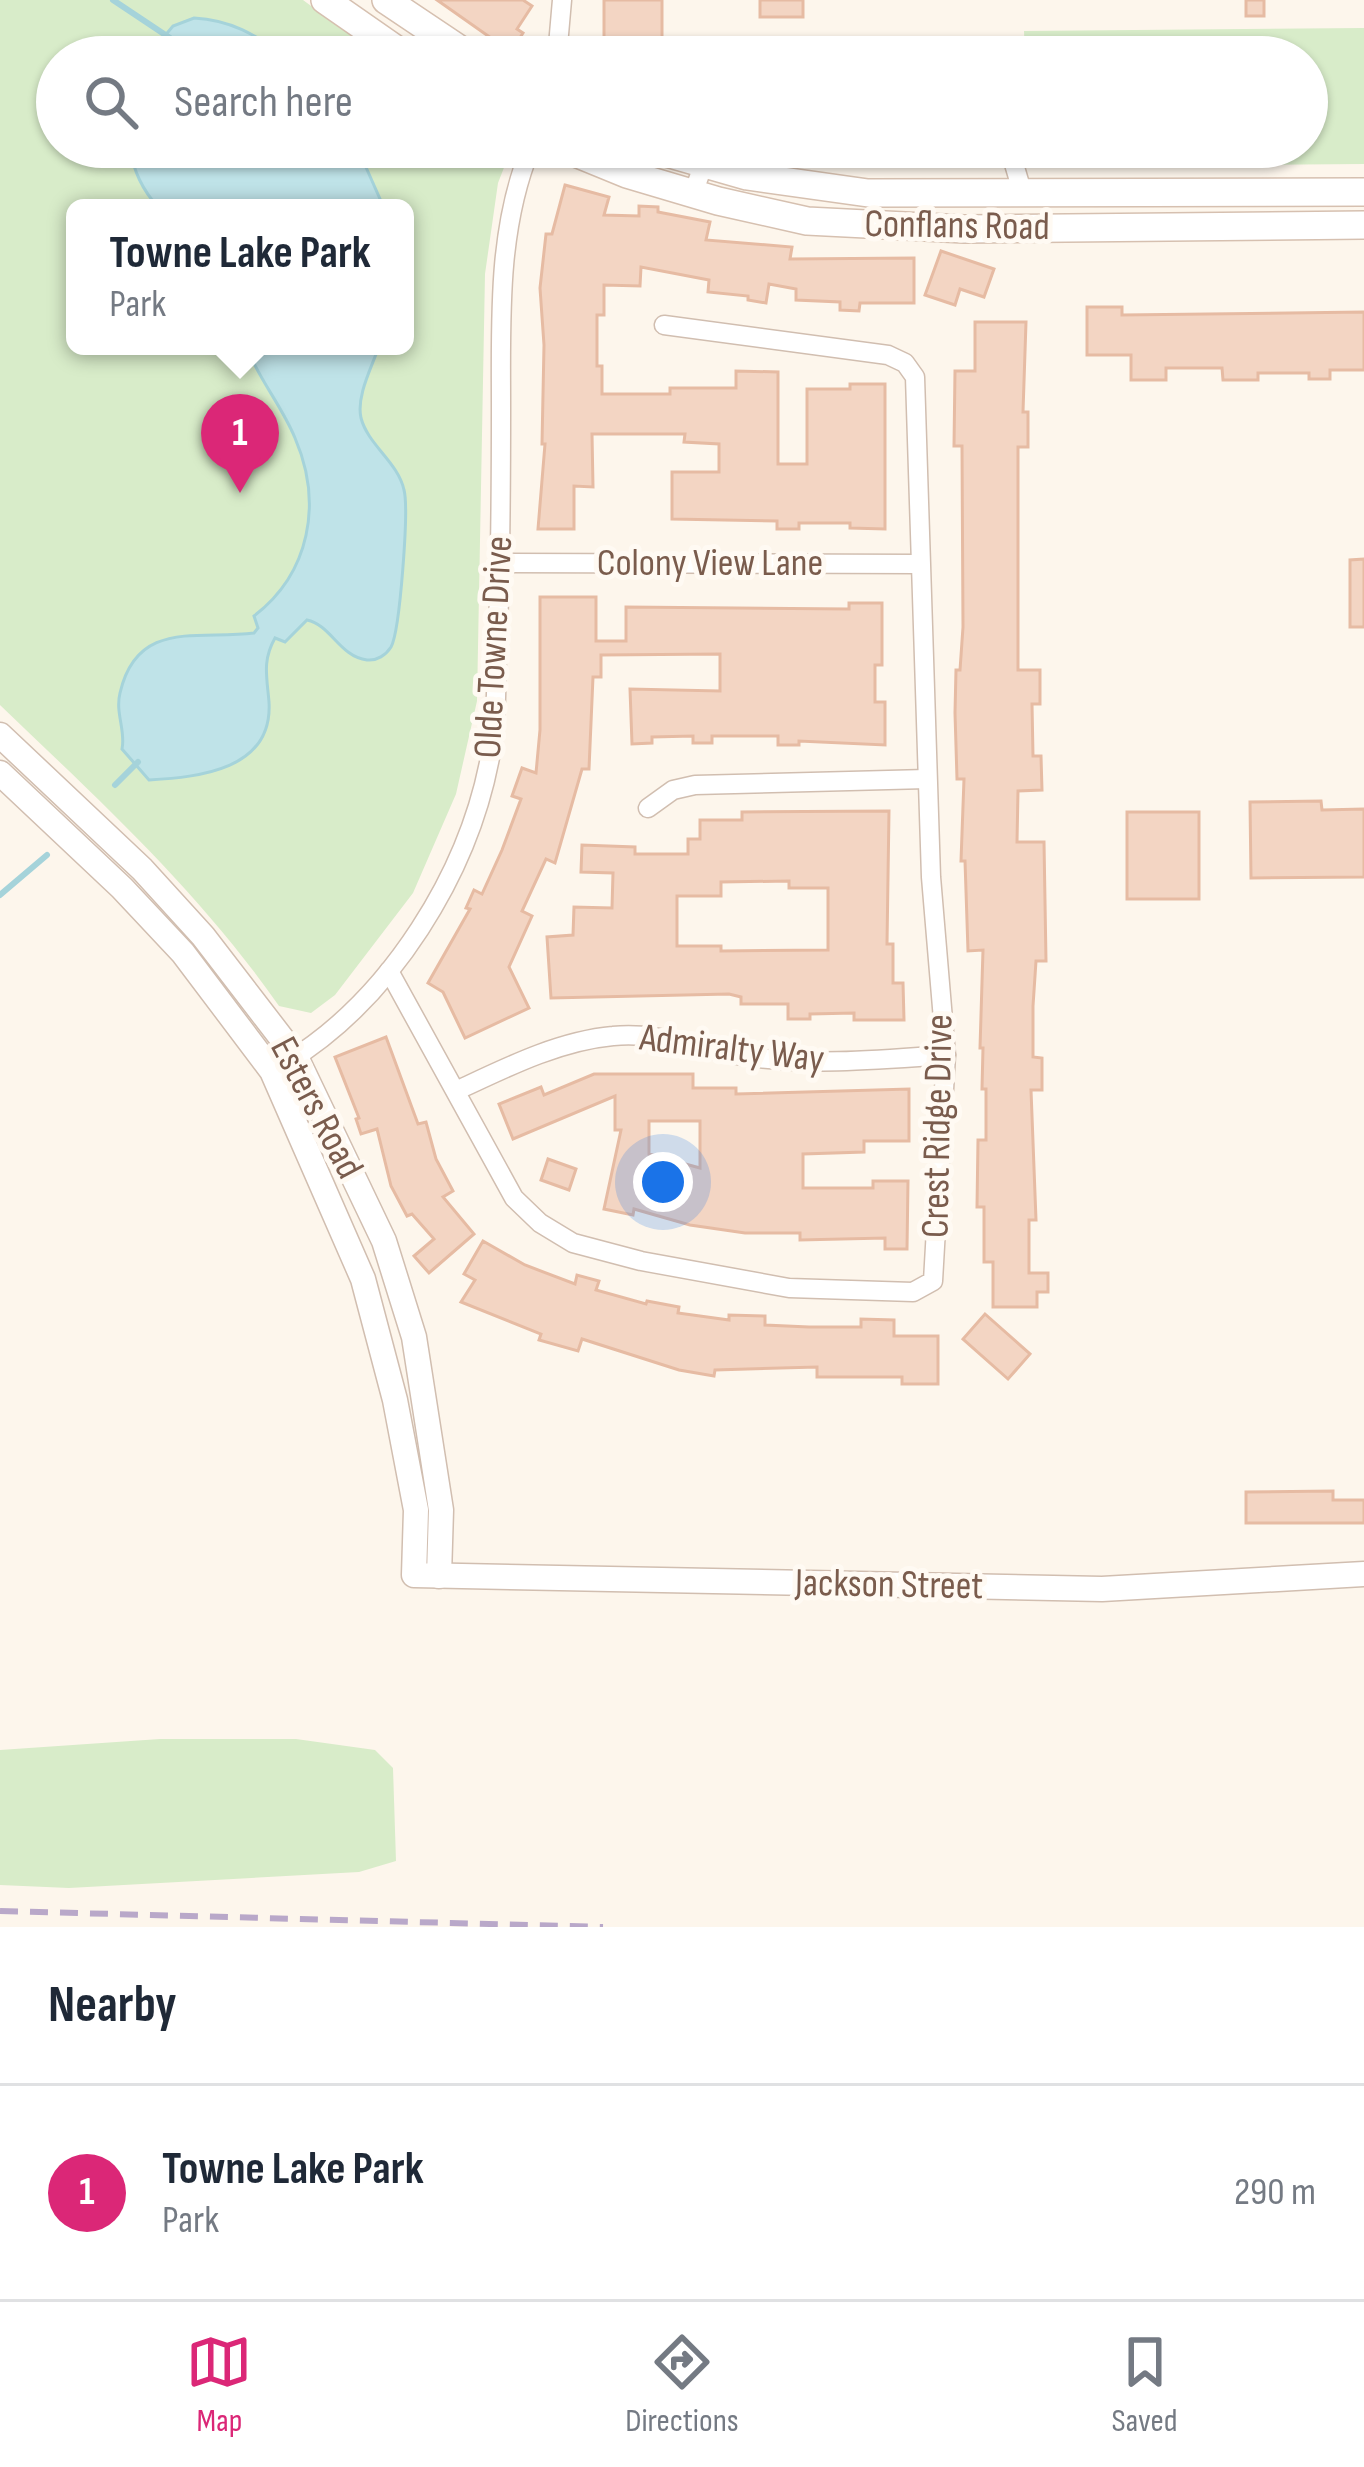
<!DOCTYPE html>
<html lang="en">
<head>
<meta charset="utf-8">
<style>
	:root { --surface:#fff; --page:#f6f6f7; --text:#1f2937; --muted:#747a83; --line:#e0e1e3; --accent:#db2777 }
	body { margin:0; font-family:"Sofia Sans Condensed",sans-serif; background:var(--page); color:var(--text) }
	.you { position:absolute; left:663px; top:1182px; width:42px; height:42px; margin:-30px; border:9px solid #fff; border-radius:50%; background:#1a73e8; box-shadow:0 0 0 18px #1a73e833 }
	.badge { display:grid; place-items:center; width:78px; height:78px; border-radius:50%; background:var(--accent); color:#fff; font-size:39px; font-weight:700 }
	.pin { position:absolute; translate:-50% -99px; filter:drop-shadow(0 3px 6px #0008) }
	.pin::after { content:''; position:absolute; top:63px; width:42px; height:36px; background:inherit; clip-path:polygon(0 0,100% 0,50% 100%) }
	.popup { position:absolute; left:66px; top:199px; width:348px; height:156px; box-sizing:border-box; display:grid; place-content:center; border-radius:18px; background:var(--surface); filter:drop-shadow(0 3px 9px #0005); font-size:39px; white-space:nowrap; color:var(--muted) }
	.popup b { font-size:45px; color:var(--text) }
	.popup::after { content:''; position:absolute; left:50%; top:100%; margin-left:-24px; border:24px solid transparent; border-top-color:var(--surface) }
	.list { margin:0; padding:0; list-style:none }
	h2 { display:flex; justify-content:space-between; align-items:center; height:156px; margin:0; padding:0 48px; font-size:51px }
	h2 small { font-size:39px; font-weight:400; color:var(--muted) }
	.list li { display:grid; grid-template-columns:78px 1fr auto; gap:36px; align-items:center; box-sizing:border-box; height:216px; padding:0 48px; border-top:3px solid var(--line) }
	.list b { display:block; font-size:45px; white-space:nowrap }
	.list p { margin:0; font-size:39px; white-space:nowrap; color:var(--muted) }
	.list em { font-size:39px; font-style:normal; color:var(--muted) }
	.icon { flex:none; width:66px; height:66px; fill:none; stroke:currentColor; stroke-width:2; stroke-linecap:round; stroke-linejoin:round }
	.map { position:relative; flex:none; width:1364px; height:1927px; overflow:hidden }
	.search { position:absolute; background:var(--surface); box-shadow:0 3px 9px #0004; left:36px; right:36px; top:36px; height:132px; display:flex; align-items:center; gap:30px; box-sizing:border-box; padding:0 42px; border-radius:66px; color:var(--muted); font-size:45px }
	.sheet { height:372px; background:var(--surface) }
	nav { display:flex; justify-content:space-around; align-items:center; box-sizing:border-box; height:168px; border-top:3px solid var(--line); background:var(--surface); font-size:33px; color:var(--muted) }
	nav a { display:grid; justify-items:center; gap:6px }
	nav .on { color:var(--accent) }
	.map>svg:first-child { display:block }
</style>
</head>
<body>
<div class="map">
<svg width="1364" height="1927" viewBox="0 0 1364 1927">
	<rect width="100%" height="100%" fill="#fdf6ec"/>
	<g fill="#d8ecc9" fill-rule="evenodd">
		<path d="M 0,0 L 303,0 L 380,57 L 57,57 L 57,147 L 512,147 L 498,183 L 485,274 L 477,701 L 456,794 L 413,893 L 335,995 L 311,1013 L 279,1006 C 198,890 101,802 0,705 ZM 75,208 L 405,208 L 405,346 L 75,346 Z"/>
		<path d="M 1364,28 L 1364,164 L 1041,167 L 1036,147 L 1307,147 L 1307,57 L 1025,57 L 1024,31 Z"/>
		<path d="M 160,1739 L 296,1739 L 375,1750 L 393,1768 L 396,1861 L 359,1872 L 69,1888 L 0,1885 L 0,1750 Z"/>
	</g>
	<g fill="#bfe3e8" stroke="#a5d3da" stroke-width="3">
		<path d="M 194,18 C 230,20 256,34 284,57 L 147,57 L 173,26 Z"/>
		<path d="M 129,147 L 357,147 L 384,208 L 159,208 C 142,190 134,171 129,147 Z"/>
		<path d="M 246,346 L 379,346 C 372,367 356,396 361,418 C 368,445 398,462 404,490 C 409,509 400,631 391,647 C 386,655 377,661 367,660 C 340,657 331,625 307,620 L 285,642 L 275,638 C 262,661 267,677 269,702 C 273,770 199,777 149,780 L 122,749 C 126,731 115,713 120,693 C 137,619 198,640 254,633 L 258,628 L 254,616 C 310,573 323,503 295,438 C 282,406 258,378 246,346 Z"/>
	</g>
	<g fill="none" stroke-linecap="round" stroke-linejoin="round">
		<g stroke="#a5d3da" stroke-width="6">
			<path d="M 113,0 L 170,38"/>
			<path d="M 115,785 L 138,762"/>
			<path d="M 0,895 L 47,855"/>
		</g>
	</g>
	<g fill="#f3d5c3" stroke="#e6bba3" stroke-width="3" fill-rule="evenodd">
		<path d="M 437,0 L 523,0 L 532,6 L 517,29 L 523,33 L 511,52 Z"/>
		<rect x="604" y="0" width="58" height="57"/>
		<rect x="760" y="0" width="43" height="17"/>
		<rect x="1246" y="0" width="18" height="16"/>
		<rect x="935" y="40" width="82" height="17"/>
		<path d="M 565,185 L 609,197 L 604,215 L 639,216 L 639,206 L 658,207 L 658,212 L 710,222 L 706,240 L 792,247 L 790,259 L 914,258 L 914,303 L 860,303 L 859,311 L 840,310 L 840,302 L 796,300 L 796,289 L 769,284 L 766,303 L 748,300 L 748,296 L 708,292 L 709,280 L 641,267 L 640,286 L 604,285 L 604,315 L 597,315 L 597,366 L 602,366 L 602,394 L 670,394 L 670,388 L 736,388 L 736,371 L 778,372 L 778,464 L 807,464 L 807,389 L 850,389 L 850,384 L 885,384 L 885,529 L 850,528 L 850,523 L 799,523 L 799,529 L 777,529 L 777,521 L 672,519 L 672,472 L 719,472 L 719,444 L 684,442 L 685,434 L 592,434 L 593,487 L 574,486 L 574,529 L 538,529 L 545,444 L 542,444 L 544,345 L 540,288 L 546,234 L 552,234 Z"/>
		<path d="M 941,251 L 994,269 L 984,297 L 960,289 L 955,305 L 925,295 Z"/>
		<path d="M 1087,307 L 1122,307 L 1122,315 L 1364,312 L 1364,370 L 1330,370 L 1330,379 L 1309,379 L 1309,373 L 1258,373 L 1258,380 L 1223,380 L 1222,368 L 1166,368 L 1166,380 L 1131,380 L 1131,355 L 1087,355 Z"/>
		<path d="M 975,322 L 1026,322 L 1023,412 L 1028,412 L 1028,447 L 1018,447 L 1018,670 L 1040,670 L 1040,704 L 1032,704 L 1033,756 L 1041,756 L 1042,790 L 1018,791 L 1017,842 L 1044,842 L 1046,961 L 1036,961 L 1033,1006 L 1033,1057 L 1042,1058 L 1042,1090 L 1031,1090 L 1036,1220 L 1029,1220 L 1029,1273 L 1048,1273 L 1048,1292 L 1037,1292 L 1037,1307 L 993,1307 L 993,1262 L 984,1262 L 984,1207 L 977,1207 L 978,1140 L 986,1140 L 986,1089 L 982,1089 L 983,1048 L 980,1048 L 983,950 L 968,951 L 965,861 L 961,861 L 964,779 L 957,779 L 955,713 L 956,670 L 960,670 L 963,627 L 962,446 L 954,446 L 955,371 L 975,371 Z"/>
		<path d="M 1364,559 L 1364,627 L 1350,627 L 1350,560 Z"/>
		<path d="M 540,597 L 596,597 L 596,641 L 626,641 L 626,607 L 849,609 L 849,603 L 882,603 L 882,665 L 875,665 L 875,702 L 885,702 L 885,745 L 799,741 L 799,745 L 778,745 L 778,736 L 712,736 L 712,743 L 693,743 L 693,736 L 652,737 L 652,743 L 632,744 L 630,689 L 720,691 L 720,654 L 601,655 L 601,677 L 593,677 L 589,769 L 582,769 L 555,863 L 546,859 L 522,911 L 532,916 L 509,967 L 529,1008 L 465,1038 L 443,992 L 428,983 L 470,909 L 466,908 L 474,890 L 482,894 L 502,850 L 521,799 L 512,796 L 522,768 L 536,773 L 540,730 Z"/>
		<path d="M 1321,801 L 1322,810 L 1364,809 L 1364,877 L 1251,878 L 1250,802 Z"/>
		<path d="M 889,811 L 887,944 L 893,944 L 893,983 L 903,983 L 904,1020 L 854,1020 L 854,1013 L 810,1014 L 810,1019 L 788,1019 L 788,1004 L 741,1004 L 741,997 L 729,994 L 551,998 L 547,937 L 573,935 L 574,907 L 612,908 L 613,873 L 581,872 L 582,845 L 635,847 L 635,854 L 688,854 L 688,839 L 700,839 L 700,820 L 742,820 L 742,812 ZM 789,881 L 789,888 L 828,888 L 828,950 L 721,951 L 721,946 L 677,946 L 677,896 L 721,896 L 721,882 Z"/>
		<rect x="1127" y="812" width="72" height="87"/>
		<path d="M 386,1037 L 418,1124 L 426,1122 L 436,1159 L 453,1191 L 443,1197 L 474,1234 L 429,1273 L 414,1256 L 434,1239 L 412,1214 L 407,1216 L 391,1186 L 377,1129 L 361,1134 L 356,1119 L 359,1118 L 335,1057 Z"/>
		<path d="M 594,1074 L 693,1074 L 693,1088 L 736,1088 L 736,1094 L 909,1089 L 909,1141 L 864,1141 L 864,1152 L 803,1154 L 803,1188 L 873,1188 L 873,1181 L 908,1181 L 907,1249 L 885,1249 L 885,1238 L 800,1240 L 800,1233 L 745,1233 L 690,1225 L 634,1209 L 633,1215 L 604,1209 L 621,1130 L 615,1130 L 615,1096 L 513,1139 L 499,1104 L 541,1087 L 544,1095 ZM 649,1121 L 700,1121 L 700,1168 L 649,1154 Z"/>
		<path d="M 548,1159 L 576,1169 L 569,1190 L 541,1180 Z"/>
		<path d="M 483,1241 L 525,1265 L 575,1284 L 577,1275 L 599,1281 L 596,1290 L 646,1304 L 647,1301 L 679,1307 L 678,1313 L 729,1320 L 729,1315 L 765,1316 L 765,1325 L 809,1327 L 861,1327 L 861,1319 L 894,1320 L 894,1336 L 938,1336 L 938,1384 L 902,1384 L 902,1377 L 817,1377 L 817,1367 L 715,1370 L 714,1376 L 679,1370 L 582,1339 L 578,1351 L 539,1340 L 541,1334 L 461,1302 L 475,1280 L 464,1274 Z"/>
		<path d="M 985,1314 L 1030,1354 L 1008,1379 L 963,1339 Z"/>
		<path d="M 1333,1491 L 1333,1500 L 1364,1500 L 1364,1523 L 1246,1523 L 1246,1492 Z"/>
	</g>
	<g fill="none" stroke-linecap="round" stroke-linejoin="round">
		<defs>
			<g id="minor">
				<path d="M 557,57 L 562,0"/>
				<path d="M 1009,147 L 1022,191"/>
				<path d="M 694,191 L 704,163 L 724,147"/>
				<path d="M 502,563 L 919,564"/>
				<path d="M 648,808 L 673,790 L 695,785 L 927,779"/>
				<path d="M 389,971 L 514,1198 L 540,1223 L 573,1243 L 641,1261 L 789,1288 L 913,1292 L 933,1281 L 946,1055 L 931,877 L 915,377 L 905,363 L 888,355 L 664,325"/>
				<path d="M 286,1063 C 391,999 470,872 491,752 C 497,719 496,685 497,652 C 501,570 501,489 501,407 C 501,319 497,229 531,147"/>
				<path d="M 456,1091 C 505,1068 558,1041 613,1036 C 657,1031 699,1049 742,1056 C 810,1066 878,1060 946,1055"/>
			</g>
			<g id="tertiary">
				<path d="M 0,735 L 142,869 L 203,936 L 296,1057 L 384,1241 L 414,1337 L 441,1510 L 439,1576"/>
				<path d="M 0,773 L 122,888 L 183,953 L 272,1071 L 363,1279 L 395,1400 L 416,1510 L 414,1575 L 1102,1589 L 1364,1574"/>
			</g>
			<g id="secondary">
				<path d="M 325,0 L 407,57"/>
				<path d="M 386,0 L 471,57"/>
				<path d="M 561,147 L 627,174 L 718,201 L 807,221 L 964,229 L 1364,225"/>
				<path d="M 646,147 L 747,176 L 868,193 L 1364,192"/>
			</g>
		</defs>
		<use href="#minor" stroke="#d1beb0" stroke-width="21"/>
		<use href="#tertiary" stroke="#d1beb0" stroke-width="27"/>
		<use href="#secondary" stroke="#d6c0b0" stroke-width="30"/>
		<use href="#minor" stroke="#fff" stroke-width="18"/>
		<use href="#tertiary" stroke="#fff" stroke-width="24"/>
		<use href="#secondary" stroke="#fff" stroke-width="27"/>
		<path stroke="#b9a8c9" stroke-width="6" stroke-dasharray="18 12" stroke-linecap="butt" d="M 0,1911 L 603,1927"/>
	</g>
	<g text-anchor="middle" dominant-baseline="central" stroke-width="10" stroke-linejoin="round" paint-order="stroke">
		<g font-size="39" fill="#7a5c4d" stroke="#fffaf3">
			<text transform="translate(957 226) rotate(1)">Conflans Road</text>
			<text x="710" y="563">Colony View Lane</text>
			<text transform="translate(494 647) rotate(-87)">Olde Towne Drive</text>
			<text transform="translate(732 1049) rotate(7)">Admiralty Way</text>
			<text transform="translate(316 1108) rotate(62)">Esters Road</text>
			<text transform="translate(938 1126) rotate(-89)">Crest Ridge Drive</text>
			<text transform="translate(889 1585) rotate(1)">Jackson Street</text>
		</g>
	</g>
</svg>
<div class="you"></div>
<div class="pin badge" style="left:240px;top:493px">1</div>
<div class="popup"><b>Towne Lake Park</b>Park</div>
<div class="search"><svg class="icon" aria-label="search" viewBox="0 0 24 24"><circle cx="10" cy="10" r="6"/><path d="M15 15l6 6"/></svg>Search here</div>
</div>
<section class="sheet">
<h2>Nearby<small></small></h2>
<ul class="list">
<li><span class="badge">1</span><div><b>Towne Lake Park</b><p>Park</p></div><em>290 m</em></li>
</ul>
</section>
<nav>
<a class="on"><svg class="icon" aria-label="map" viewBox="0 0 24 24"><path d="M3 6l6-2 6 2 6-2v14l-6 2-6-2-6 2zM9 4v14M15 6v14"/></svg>Map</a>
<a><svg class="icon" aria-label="directions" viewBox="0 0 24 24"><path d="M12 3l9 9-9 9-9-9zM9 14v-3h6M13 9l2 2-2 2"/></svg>Directions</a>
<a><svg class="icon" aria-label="saved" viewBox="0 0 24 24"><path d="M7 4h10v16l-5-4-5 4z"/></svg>Saved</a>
</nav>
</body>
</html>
